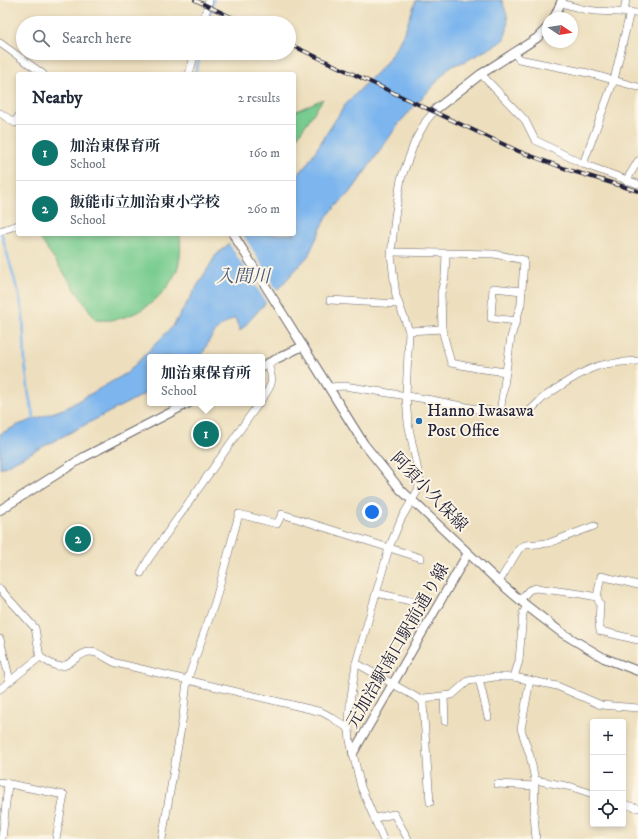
<!DOCTYPE html>
<html lang="en">
<head>
<meta charset="utf-8">
<style>
	:root { --surface:#fff; --page:#f6f6f7; --text:#1f2937; --muted:#747a83; --line:#e0e1e3; --accent:#0f766e }
	body { margin:0; font-family:"IM FELL DW Pica","Noto Serif JP",serif; background:var(--page); color:var(--text) }
	.controls { position:absolute; right:12px; bottom:12px; display:grid; overflow:hidden; border-radius:4px; box-shadow:0 2px 6px #0003 }
	.controls button { width:36px; height:36px; display:grid; place-items:center; padding:0; border:0; border-bottom:1px solid var(--line); background:var(--surface); color:var(--text); font:20px sans-serif }
	.compass { position:absolute; left:542px; top:12px; width:36px; height:36px; border-radius:50%; background:var(--surface); box-shadow:0 2px 6px #0003; rotate:102deg }
	.you { position:absolute; left:372px; top:512px; width:14px; height:14px; margin:-10px; border:3px solid #fff; border-radius:50%; background:#1a73e8; box-shadow:0 0 0 6px #1a73e833 }
	.badge { display:grid; place-items:center; width:26px; height:26px; border-radius:50%; background:var(--accent); color:#fff; font-size:13px; font-weight:700 }
	.pin { position:absolute; translate:-50% -50%; border:2px solid #fff; box-shadow:0 1px 4px #0006 }
	.popup { position:absolute; left:147px; top:354px; width:118px; height:52px; box-sizing:border-box; display:grid; place-content:center; border-radius:4px; background:var(--surface); filter:drop-shadow(0 1px 3px #0005); font-size:13px; white-space:nowrap; color:var(--muted) }
	.popup b { font-size:15px; color:var(--text) }
	.popup::after { content:''; position:absolute; left:50%; top:100%; margin-left:-8px; border:8px solid transparent; border-top-color:var(--surface) }
	.list { margin:0; padding:0; list-style:none }
	h2 { display:flex; justify-content:space-between; align-items:center; height:52px; margin:0; padding:0 16px; font-size:17px }
	h2 small { font-size:13px; font-weight:400; color:var(--muted) }
	.list li { display:grid; grid-template-columns:26px 1fr auto; gap:12px; align-items:center; box-sizing:border-box; height:56px; padding:0 16px; border-top:1px solid var(--line) }
	.list b { display:block; font-size:15px; white-space:nowrap }
	.list p { margin:0; font-size:13px; white-space:nowrap; color:var(--muted) }
	.list em { font-size:13px; font-style:normal; color:var(--muted) }
	.icon { flex:none; width:22px; height:22px; fill:none; stroke:currentColor; stroke-width:2; stroke-linecap:round; stroke-linejoin:round }
	.map { position:relative; flex:none; width:638px; height:839px; overflow:hidden }
	.search { position:absolute; background:var(--surface); box-shadow:0 2px 6px #0003; left:16px; top:16px; width:280px; height:44px; display:flex; align-items:center; gap:10px; box-sizing:border-box; padding:0 14px; border-radius:22px; color:var(--muted); font-size:15px }
	.panel { position:absolute; background:var(--surface); box-shadow:0 2px 6px #0003; left:16px; top:72px; width:280px; height:164px; border-radius:4px }
	.map>svg:first-child { display:block }
</style>
</head>
<body>
<div class="map">
<svg width="638" height="839" viewBox="0 0 638 839">
	<rect width="100%" height="100%" fill="#fcf5e5"/>
	<filter id="ink" filterUnits="userSpaceOnUse"><feTurbulence type="fractalNoise" baseFrequency=".025" numOctaves="2"/><feDisplacementMap in="SourceGraphic" scale="8" xChannelSelector="R" yChannelSelector="G"/><feConvolveMatrix kernelMatrix="1 2 1 2 8 2 1 2 1" color-interpolation-filters="sRGB"/></filter>
	<filter id="wash" filterUnits="userSpaceOnUse"><feTurbulence type="fractalNoise" baseFrequency=".012" numOctaves="4" result="noise"/><feDisplacementMap in="SourceGraphic" scale="16" xChannelSelector="R" yChannelSelector="G"/><feGaussianBlur stdDeviation="0.9" result="paint"/><feColorMatrix in="noise" values="0 0 0 0 0 0 0 0 0 0 0 0 0 0 0 0 0 1.4 0 .05"/><feComposite in="paint" operator="in"/></filter>
	<g filter="url(#wash)">
		<rect width="100%" height="100%" fill="#eddfbe"/>
		<g fill="#78cc90" stroke="#4d7766">
			<path d="M 323,99 L 294,142 L 294,112 Z"/>
			<path d="M 37,234 L 180,234 C 181,246 181,259 177,270 C 166,296 139,317 111,320 C 106,321 101,320 96,320 Z"/>
		</g>
		<path fill="#7db6ee" stroke="#506c94" d="M 416,0 L 502,0 C 508,18 511,23 503,41 L 466,61 L 451,66 L 400,122 L 353,189 L 327,216 L 308,256 L 240,331 L 235,318 C 216,327 210,336 202,356 L 200,357 L 150,357 L 150,391 L 0,469 L 0,434 L 18,425 L 66,408 L 127,373 L 173,326 L 216,255 L 240,234 L 294,234 L 294,180 L 307,164 L 345,105 L 385,64 L 399,43 L 407,25 Z"/>
		<path fill="#eddfbe" d="M 237,234 L 243,234 L 278,292 L 267,304 L 228,242 Z"/>
		<g fill="none" stroke-linecap="round" stroke-linejoin="round">
			<g stroke="#7db6ee" stroke-width="2.5">
				<path d="M 208,23 L 214,0"/>
				<path d="M 195,74 L 201,53"/>
				<path d="M 1,232 L 20,299 L 23,315 L 25,362 L 29,396 L 35,423"/>
			</g>
		</g>
	</g>
	<g filter="url(#ink)">
		<g fill="none" stroke-linecap="round" stroke-linejoin="round">
			<defs>
				<g id="minor">
					<path d="M 561,3 L 582,9 L 595,11 L 638,13"/>
					<path d="M 624,12 L 626,0"/>
					<path d="M 203,23 L 209,0"/>
					<path d="M 0,43 L 43,74"/>
					<path d="M 515,54 L 519,59 L 588,73 L 638,87"/>
					<path d="M 189,74 L 195,53"/>
					<path d="M 481,74 L 525,120 L 535,140 L 583,164 L 638,184"/>
					<path d="M 0,113 L 15,123 L 18,117"/>
					<path d="M 583,164 L 614,80 L 630,12"/>
					<path d="M 626,181 L 638,161"/>
					<path d="M 0,231 L 18,225"/>
					<path d="M 392,252 L 494,254 L 524,260 L 521,304 L 511,337 L 500,413"/>
					<path d="M 330,300 L 398,304"/>
					<path d="M 517,321 L 491,318 L 493,288 L 522,291"/>
					<path d="M 442,329 L 451,363 L 476,368 L 506,372"/>
					<path d="M 409,331 L 442,329 L 441,293 L 445,276 L 446,254"/>
					<path d="M 329,387 L 345,386 L 432,400 L 481,410 L 523,414 C 531,412 538,402 544,397 C 560,386 577,374 595,367 C 608,362 624,362 638,361"/>
					<path d="M 262,399 C 273,384 274,381 268,364"/>
					<path d="M 141,573 L 148,560 L 259,403"/>
					<path d="M 499,582 L 519,549 L 525,545 L 549,543 L 594,526"/>
					<path d="M 638,585 L 601,576 L 597,597 L 600,604 L 599,624 L 600,631 L 638,640"/>
					<path d="M 0,589 L 35,628 L 40,657 C 45,660 52,665 57,666 C 70,669 78,651 91,652 C 99,652 109,660 116,663 L 322,712 L 331,717 L 349,729"/>
					<path d="M 377,593 L 415,602"/>
					<path d="M 520,600 L 529,590 L 536,588 L 581,594 L 597,597"/>
					<path d="M 0,639 L 10,681"/>
					<path d="M 356,663 L 421,700 L 423,704 L 430,802"/>
					<path d="M 514,677 L 519,661 L 523,613 L 527,606"/>
					<path d="M 479,679 L 488,717"/>
					<path d="M 530,680 L 521,729 L 530,756 L 535,780 L 534,814 L 536,839"/>
					<path d="M 0,689 L 40,657"/>
					<path d="M 444,696 L 445,721"/>
					<path d="M 421,700 L 424,698 L 452,695 L 468,681 L 495,677 L 514,677 L 557,686 L 601,705 L 638,708"/>
					<path d="M 535,780 L 572,787 L 593,794"/>
					<path d="M 0,782 L 64,795 L 56,839"/>
					<path d="M 497,784 L 534,786"/>
					<path d="M 623,804 L 638,808"/>
					<path d="M 375,818 L 394,814 L 408,839"/>
					<path d="M 2,839 L 8,784"/>
					<path d="M 162,839 L 183,716 L 187,681 L 215,602 L 239,514 L 277,524 L 282,514 L 421,558"/>
					<path d="M 383,839 L 361,787 L 350,741 L 349,729 L 350,703 L 356,663 L 389,548 L 401,519 L 418,490 L 420,481 L 408,423 L 406,396 L 409,331 L 396,296 L 391,255 L 395,216 L 401,179 L 415,141 L 426,121 L 436,109"/>
				</g>
				<g id="tertiary">
					<path d="M 554,18 L 562,0"/>
					<path d="M 436,109 L 481,74 L 537,38 L 548,27"/>
					<path d="M 233,234 L 364,444 L 400,489 L 499,582 L 527,606 L 562,633 L 604,658 L 638,671"/>
					<path d="M 262,366 L 303,346"/>
					<path d="M 0,510 L 84,457 L 189,403"/>
					<path d="M 353,753 L 468,553"/>
				</g>
			</defs>
			<use href="#minor" stroke="#696469" stroke-width="8"/>
			<use href="#tertiary" stroke="#696469" stroke-width="10"/>
			<use href="#minor" stroke="#fff" stroke-width="7"/>
			<use href="#tertiary" stroke="#fff" stroke-width="8"/>
			<defs>
				<g id="rail">
					<path d="M 195,0 L 244,23"/>
					<path d="M 289,44 L 518,151 L 569,170 L 638,191"/>
				</g>
			</defs>
			<use href="#rail" stroke="#22223b" stroke-width="4"/>
			<use href="#rail" stroke="#fcf5e5" stroke-width="2.5" stroke-dasharray="8" stroke-linecap="butt"/>
		</g>
	</g>
	<circle fill="#1f6fb2" stroke="#fcf5e5" stroke-width="1.5" cx="419" cy="421" r="4"/>
	<g text-anchor="middle" dominant-baseline="central" stroke-width="4" stroke-linejoin="round" paint-order="stroke">
		<g font-size="17" fill="#22223b" stroke="#fcf5e5" text-anchor="start">
			<text x="427" y="411">Hanno Iwasawa<tspan x="427" dy="20">Post Office</tspan></text>
		</g>
		<g font-size="17" fill="#22223b" stroke="#fcf5e5">
			<text transform="translate(429 492) rotate(46)">阿須小久保線</text>
			<text transform="translate(398 646) rotate(-60)">元加治駅南口駅前通り線</text>
		</g>
		<g font-size="18" font-style="italic" fill="#42567a" stroke="#fcf5e5">
			<text x="243" y="277">入間川</text>
		</g>
	</g>
</svg>
<div class="controls">
<button>+</button>
<button>−</button>
<button><svg class="icon" aria-label="locate" viewBox="0 0 24 24"><circle cx="12" cy="12" r="6"/><path d="M12 2v4M12 18v4M2 12h4M18 12h4"/></svg></button>
</div>
<svg class="compass" viewBox="-18 -18 36 36"><path d="M0-13l5 13h-10z" fill="#e53935"/><path d="M0 13l5-13h-10z" fill="#747a83"/></svg>
<div class="you"></div>
<div class="pin badge" style="left:206px;top:434px">1</div>
<div class="popup"><b>加治東保育所</b>School</div>
<div class="pin badge" style="left:78px;top:539px">2</div>
<div class="search"><svg class="icon" aria-label="search" viewBox="0 0 24 24"><circle cx="10" cy="10" r="6"/><path d="M15 15l6 6"/></svg>Search here</div>
<section class="panel">
<h2>Nearby<small>2 results</small></h2>
<ul class="list">
<li><span class="badge">1</span><div><b>加治東保育所</b><p>School</p></div><em>160 m</em></li>
<li><span class="badge">2</span><div><b>飯能市立加治東小学校</b><p>School</p></div><em>260 m</em></li>
</ul>
</section>
</div>
</body>
</html>
